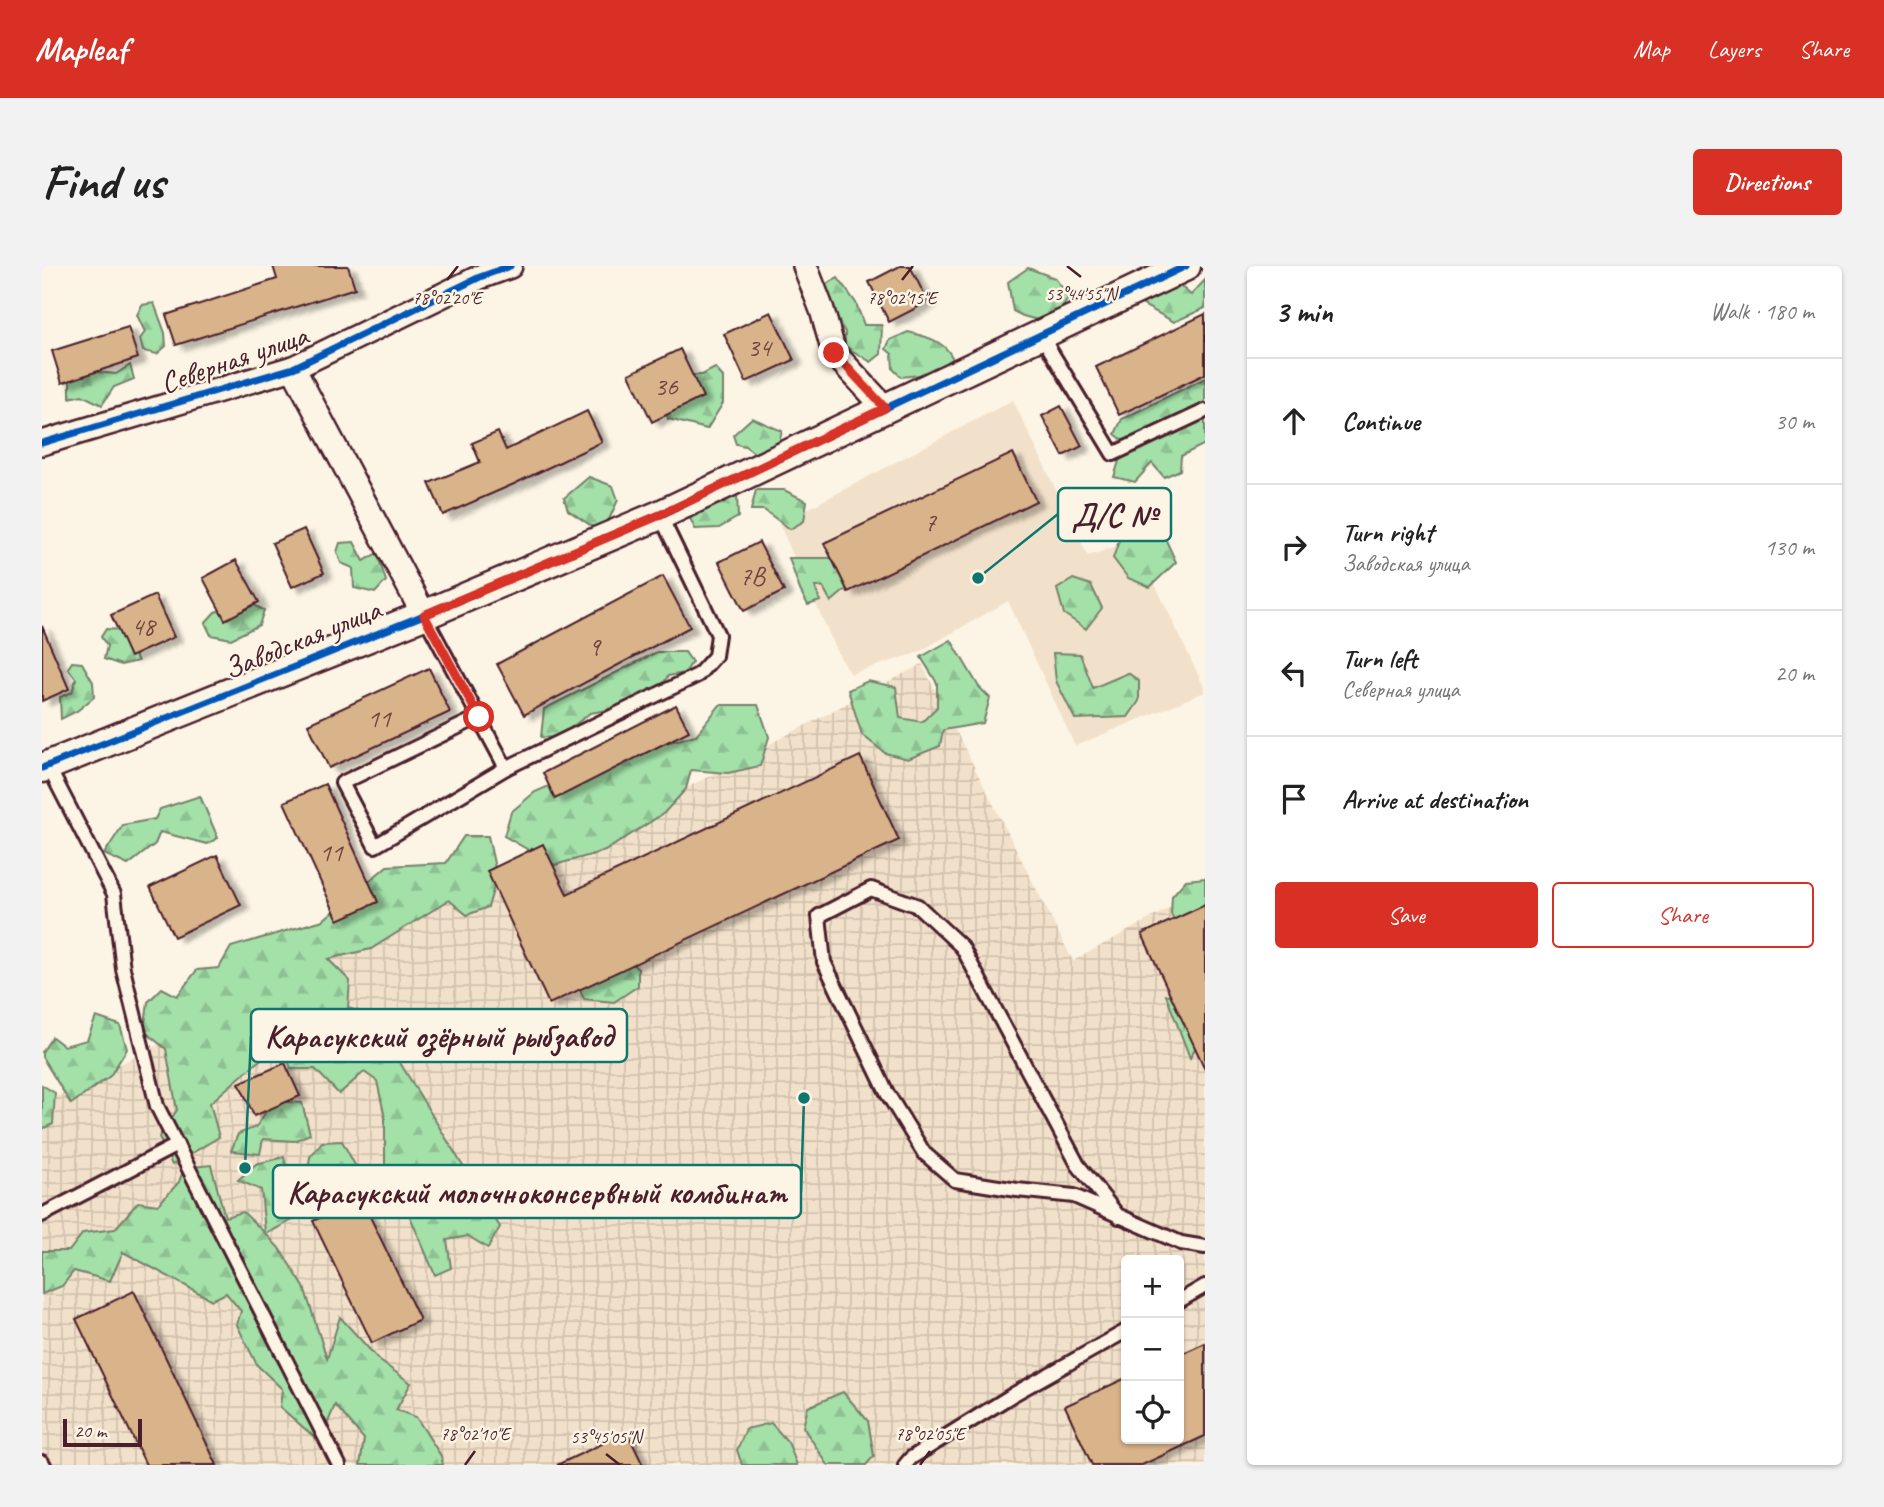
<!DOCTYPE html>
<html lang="en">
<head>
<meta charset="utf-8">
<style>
	:root { --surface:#fff; --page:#f2f2f2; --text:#222; --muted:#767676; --line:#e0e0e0; --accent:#d93025 }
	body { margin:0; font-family:Caveat,sans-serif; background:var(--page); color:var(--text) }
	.controls { position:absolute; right:21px; bottom:21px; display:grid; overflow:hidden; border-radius:7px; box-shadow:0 2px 5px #0004 }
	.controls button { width:63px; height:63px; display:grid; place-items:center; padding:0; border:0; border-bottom:2px solid var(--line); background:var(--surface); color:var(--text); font:35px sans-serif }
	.scale { position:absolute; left:21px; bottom:18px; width:79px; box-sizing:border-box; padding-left:7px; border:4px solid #4a1f2b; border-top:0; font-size:19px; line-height:24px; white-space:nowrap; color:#4a1f2b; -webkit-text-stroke:5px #fcf5e5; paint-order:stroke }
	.stop { position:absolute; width:21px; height:21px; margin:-16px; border:5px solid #d93025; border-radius:50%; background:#fff }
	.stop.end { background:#d93025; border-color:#fff; box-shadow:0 2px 7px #0008 }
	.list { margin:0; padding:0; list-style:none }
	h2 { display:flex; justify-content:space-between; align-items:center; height:91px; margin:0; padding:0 28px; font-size:30px }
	h2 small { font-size:23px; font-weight:400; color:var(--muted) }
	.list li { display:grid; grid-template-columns:46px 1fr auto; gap:21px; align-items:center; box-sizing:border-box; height:126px; padding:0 28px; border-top:2px solid var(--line) }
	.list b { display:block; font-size:26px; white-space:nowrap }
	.list p { margin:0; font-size:23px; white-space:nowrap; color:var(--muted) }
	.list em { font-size:23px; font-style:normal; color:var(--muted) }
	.actions { display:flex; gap:14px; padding:21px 28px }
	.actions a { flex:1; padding:16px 0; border:2px solid var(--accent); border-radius:7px; text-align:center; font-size:24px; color:var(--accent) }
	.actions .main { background:var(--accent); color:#fff }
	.icon { flex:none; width:38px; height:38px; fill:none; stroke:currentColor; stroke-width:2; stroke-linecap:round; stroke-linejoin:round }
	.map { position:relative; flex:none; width:1163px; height:1199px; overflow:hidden; border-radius:7px }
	header { display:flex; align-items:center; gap:42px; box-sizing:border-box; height:98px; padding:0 35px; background:var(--accent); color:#fff }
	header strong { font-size:33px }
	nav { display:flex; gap:38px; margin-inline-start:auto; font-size:24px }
	.intro { display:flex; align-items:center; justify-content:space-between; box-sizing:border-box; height:168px; padding:0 42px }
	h1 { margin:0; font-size:49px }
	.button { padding:18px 32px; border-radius:7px; background:var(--accent); color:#fff; font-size:24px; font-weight:700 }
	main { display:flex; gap:42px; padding:0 42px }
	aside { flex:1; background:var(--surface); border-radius:7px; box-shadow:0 2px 5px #0004 }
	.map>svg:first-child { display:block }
</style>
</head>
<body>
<header>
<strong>Mapleaf</strong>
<nav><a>Map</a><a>Layers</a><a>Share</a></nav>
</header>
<div class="intro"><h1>Find us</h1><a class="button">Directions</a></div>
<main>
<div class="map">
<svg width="1163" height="1199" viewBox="0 0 1163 1199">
	<defs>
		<pattern id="industrial-grid" width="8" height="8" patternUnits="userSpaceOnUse" patternTransform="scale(1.75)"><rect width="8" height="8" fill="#f2e1ca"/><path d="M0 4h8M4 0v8" fill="none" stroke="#d1c1ae"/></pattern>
		<pattern id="forest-firs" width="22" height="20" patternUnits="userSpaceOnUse" patternTransform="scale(1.75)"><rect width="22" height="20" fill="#a3e1a9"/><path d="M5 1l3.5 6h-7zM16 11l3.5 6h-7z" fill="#8ec192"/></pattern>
		<filter id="shadow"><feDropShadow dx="8" dy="4.5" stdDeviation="2" flood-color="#0004"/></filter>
	</defs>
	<rect width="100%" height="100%" fill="#fcf5e5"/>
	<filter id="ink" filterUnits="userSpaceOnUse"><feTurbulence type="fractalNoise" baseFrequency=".0143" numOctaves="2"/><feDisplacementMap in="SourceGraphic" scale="14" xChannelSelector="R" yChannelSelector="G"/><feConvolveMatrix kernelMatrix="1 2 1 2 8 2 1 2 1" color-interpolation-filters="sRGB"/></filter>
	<g filter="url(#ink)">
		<path fill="#f2e1ca" d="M 971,134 L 1046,290 L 1092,274 L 1163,423 L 1163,426 L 1033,480 L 966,335 L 875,387 L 809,408 L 798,391 L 737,258 Z"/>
		<path fill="url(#industrial-grid)" fill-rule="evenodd" d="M 880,398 L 1031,695 L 1140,635 L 1163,681 L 1163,1199 L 0,1199 L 0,838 L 275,697 L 445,605 L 503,576 L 511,592 ZM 1084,994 L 1137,994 L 1137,1173 L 1084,1173 Z"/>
		<g fill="url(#forest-firs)" stroke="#76806a" stroke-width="2">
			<path d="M 986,2 L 1013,12 L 1027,31 L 1010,58 L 981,50 L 971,45 L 966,16 Z"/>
			<path d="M 796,12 L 814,37 L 822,59 L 840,59 L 839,88 L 829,96 L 803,80 L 803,66 L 793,53 L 782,19 Z"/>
			<path d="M 1163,14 L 1163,42 L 1132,56 L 1101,39 L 1116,20 L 1137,19 L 1149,29 Z"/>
			<path d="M 112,37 L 123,67 L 124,80 L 115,88 L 101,85 L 98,73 L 103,66 L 95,49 L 100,39 Z"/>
			<path d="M 866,66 C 887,71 907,76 913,99 L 895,107 L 859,111 L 851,103 L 850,88 L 844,83 L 848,74 Z"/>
			<path d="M 88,99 L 92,113 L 72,121 L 60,139 L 40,129 L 28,132 L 28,110 L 44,105 L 74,108 Z"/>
			<path d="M 673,102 L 681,111 L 681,137 L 665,163 L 626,153 L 622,138 L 641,109 L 660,109 Z"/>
			<path d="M 1163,112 L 1163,135 L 1149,146 L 1163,151 L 1163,178 L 1139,190 L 1138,204 L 1122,211 L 1110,197 L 1093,216 L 1072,211 L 1083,176 L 1073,168 L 1080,153 Z"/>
			<path d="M 710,152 L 740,165 L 735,184 L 719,192 L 703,180 L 694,178 L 691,169 Z"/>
			<path d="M 547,211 L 571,220 L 576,234 L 564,260 L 551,261 L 526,244 L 522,232 Z"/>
			<path d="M 714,224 L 742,224 L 765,235 L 762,255 L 748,263 L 722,244 L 709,244 Z"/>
			<path d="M 681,225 L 695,228 L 696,251 L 677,262 L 653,263 L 647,250 Z"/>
			<path d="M 1116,257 L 1134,296 L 1108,321 L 1086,312 L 1071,292 L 1079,269 Z"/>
			<path d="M 312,276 L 322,295 L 335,287 L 344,315 L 333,327 L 312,322 L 311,302 L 299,297 L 295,286 L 298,277 Z"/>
			<path d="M 747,292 L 795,292 L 809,319 L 789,336 L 781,321 L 773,321 L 778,335 L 766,339 L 758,324 Z"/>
			<path d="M 1031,313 L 1049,319 L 1060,342 L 1044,363 L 1022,348 L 1015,323 Z"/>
			<path d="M 206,336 L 222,344 L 217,359 L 189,373 L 169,369 L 163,357 L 173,346 Z"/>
			<path d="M 64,363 L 80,364 L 96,395 L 79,399 L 62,393 L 65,380 L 59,371 Z"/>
			<path d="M 909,374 L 937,421 L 948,432 L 941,457 L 901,464 L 898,480 L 866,493 L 843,487 L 820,469 L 806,424 L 826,415 L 854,421 L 858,452 L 880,456 L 895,441 L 895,417 L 879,391 Z"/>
			<path d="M 615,386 L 643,386 L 650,396 L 643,407 L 626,410 L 609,437 L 548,447 L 516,472 L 499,471 L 502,443 Z"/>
			<path d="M 1011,387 L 1038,388 L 1051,422 L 1086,407 L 1097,415 L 1097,435 L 1086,451 L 1033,453 L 1014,415 Z"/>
			<path d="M 30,396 L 40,397 L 51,416 L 52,431 L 35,445 L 19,453 L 18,431 L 30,426 L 34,413 L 26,402 Z"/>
			<path d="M 678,439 L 716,439 L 727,471 L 718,500 L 686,507 L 649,504 L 644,523 L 622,547 L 563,585 L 513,599 L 462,570 L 469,546 L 493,526 L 582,488 L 654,469 Z"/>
			<path d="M 158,530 L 176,572 L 165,578 L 118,566 L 113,578 L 86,599 L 62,588 L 81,559 L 113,553 L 118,543 Z"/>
			<path d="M 422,570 L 446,570 L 455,611 L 446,641 L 425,649 L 407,634 L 329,683 L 286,693 L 308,715 L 306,742 L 329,749 L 458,961 L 446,982 L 426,970 L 405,974 L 409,1002 L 393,1009 L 361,934 L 343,935 L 343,852 L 335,815 L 322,806 L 297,828 L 273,803 L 249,803 L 240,775 L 168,837 L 177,871 L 130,899 L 117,871 L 135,844 L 124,783 L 102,765 L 106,736 L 120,722 L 135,730 L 155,704 L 177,702 L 189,681 L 281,654 L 345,600 L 404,597 Z"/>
			<path d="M 1163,612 L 1163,671 L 1141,669 L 1129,648 L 1130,630 L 1144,614 Z"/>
			<path d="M 578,688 L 596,703 L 596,720 L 572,736 L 542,733 L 533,712 Z"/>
			<path d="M 1160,722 L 1163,763 L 1148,792 L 1124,729 Z"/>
			<path d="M 54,751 L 78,759 L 85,783 L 68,810 L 29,838 L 0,791 L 0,786 L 10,771 L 22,780 L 45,774 Z"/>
			<path d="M 0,819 L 13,827 L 11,858 L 0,863 Z"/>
			<path d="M 231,835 L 260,837 L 268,868 L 252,875 L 221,873 L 218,888 L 189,885 L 196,868 L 214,861 Z"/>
			<path d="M 300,875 L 314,901 L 304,906 L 266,903 L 268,891 L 280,876 Z"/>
			<path d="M 242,891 L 247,916 L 268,930 L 258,950 L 224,968 L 237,982 L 262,1021 L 285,1093 L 298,1051 L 338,1095 L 369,1117 L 354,1144 L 374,1151 L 399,1190 L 401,1199 L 318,1199 L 322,1173 L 293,1139 L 278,1176 L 238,1141 L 240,1123 L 215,1099 L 195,1059 L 199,1045 L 184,1027 L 170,1034 L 81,986 L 68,1015 L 32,1005 L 20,1020 L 0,1028 L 0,985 L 27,985 L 41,967 L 73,963 L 96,936 L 116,939 L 137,916 L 142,902 L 169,899 L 183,951 L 201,946 L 223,967 L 219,924 L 196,914 L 214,898 Z"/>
			<path d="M 801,1126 L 826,1155 L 832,1190 L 824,1199 L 786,1199 L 761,1161 L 766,1141 Z"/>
			<path d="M 729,1157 L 746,1176 L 755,1199 L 700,1199 L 695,1184 L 704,1163 Z"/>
		</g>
		<g fill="#d9b38a" stroke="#4a1f2b" stroke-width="2" filter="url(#shadow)">
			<path d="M 231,0 L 306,0 L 313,22 L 134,79 L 124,49 L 235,13 Z"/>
			<path d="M 858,0 L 868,0 L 886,36 L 847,56 L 827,16 Z"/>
			<path d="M 729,46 L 752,94 L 704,116 L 682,68 Z"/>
			<path d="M 1163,48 L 1163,108 L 1077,149 L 1054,101 Z"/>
			<path d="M 86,61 L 96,92 L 20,117 L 10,85 Z"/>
			<path d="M 638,83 L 661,131 L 610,156 L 587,108 Z"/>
			<path d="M 1019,140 L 1040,180 L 1021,190 L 1000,150 Z"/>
			<path d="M 545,145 L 560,176 L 472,218 L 401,249 L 387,217 L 438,196 L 430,177 L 456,166 L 464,184 Z"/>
			<path d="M 971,187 L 994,235 L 806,326 L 782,277 Z"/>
			<path d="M 262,263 L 282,307 L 250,321 L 230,277 Z"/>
			<path d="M 717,276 L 742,325 L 702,345 L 677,296 Z"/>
			<path d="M 194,294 L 217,336 L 183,354 L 161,312 Z"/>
			<path d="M 621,310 L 648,361 L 482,449 L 455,398 Z"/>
			<path d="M 113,329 L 132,371 L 88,391 L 69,349 Z"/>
			<path d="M 0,360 L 27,423 L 0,435 Z"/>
			<path d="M 387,402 L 408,446 L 287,502 L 266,458 Z"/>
			<path d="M 634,439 L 647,465 L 513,533 L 501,507 Z"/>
			<path d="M 818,490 L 857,574 L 507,738 L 445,605 L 501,578 L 525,628 Z"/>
			<path d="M 283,518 L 336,636 L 296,654 L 242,536 Z"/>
			<path d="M 175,589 L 199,639 L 132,671 L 108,621 Z"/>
			<path d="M 1163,639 L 1163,803 L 1100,668 Z"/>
			<path d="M 243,797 L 258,830 L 212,850 L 197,817 Z"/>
			<path d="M 319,932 L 378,1054 L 330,1077 L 271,955 Z"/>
			<path d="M 92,1025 L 175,1199 L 104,1199 L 34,1053 Z"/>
			<path d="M 1163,1077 L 1163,1170 L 1100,1199 L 1050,1199 L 1023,1140 L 1084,1112 L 1084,1173 L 1137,1173 L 1137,1089 Z"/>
			<path d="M 585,1166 L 601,1199 L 515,1199 Z"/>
		</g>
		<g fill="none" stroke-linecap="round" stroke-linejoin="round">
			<defs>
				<g id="service">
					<path d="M 999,69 L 1071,188 L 1163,145"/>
					<path d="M 382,349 L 464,502 L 656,409 L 673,390 L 676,369 L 618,249"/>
					<path d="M 437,451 L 300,517 L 333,580 L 464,502"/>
					<path d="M 6,500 L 72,628 L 81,703 L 115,840 L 297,1199"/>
					<path d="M 0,949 L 135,879"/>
					<path d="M 1077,951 L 1036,899 L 920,681 L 876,640 L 829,623 L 777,650 L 782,696 L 845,827 L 882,887 L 913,914 L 975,924 L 1032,930 L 1139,977 L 1163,981"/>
					<path d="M 1137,1035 L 1163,1020"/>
					<path d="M 0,1196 L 2,1199"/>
					<path d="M 863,1199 L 869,1192 L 972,1128 L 1084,1065"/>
				</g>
				<g id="minor">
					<path d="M 763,0 L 780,44 L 792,87 L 843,142"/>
					<path d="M 251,102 L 382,349"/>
					<path d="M 0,177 L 251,102 L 438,11 L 468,0"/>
				</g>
				<path id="tertiary" d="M 0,502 L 382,349 L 618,249 L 1144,0"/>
			</defs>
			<use href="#service" stroke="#4a1f2b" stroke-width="18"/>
			<use href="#minor" stroke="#4a1f2b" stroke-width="28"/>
			<use href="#tertiary" stroke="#4a1f2b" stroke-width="33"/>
			<use href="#service" stroke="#fcf5e5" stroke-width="12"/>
			<use href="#minor" stroke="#fcf5e5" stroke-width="23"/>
			<use href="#tertiary" stroke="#fcf5e5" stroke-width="28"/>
			<defs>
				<g id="cycleway">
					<path d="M 0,177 L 251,102 L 438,11 L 468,0"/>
					<path d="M 0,502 L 382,349 L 618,249 L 1144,0"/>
				</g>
			</defs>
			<use href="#cycleway" stroke="#fcf5e5" stroke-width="11"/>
			<use href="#cycleway" stroke="#0057b8" stroke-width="7"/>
		</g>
	</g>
	<g fill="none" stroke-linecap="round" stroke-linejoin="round" filter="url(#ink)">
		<path stroke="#d93025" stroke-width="9" d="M 437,451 L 382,349 L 618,249 L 843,142 L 792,87"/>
	</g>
	<path fill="none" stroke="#4a1f2b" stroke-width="2.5" d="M 1025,0 L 1039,11M 405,14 L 416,0M 860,14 L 871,0M 564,1188 L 578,1199M 423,1199 L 433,1185M 878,1199 L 888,1185"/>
	<g text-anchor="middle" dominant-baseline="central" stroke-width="5" stroke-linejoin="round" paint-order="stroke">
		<g font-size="26" fill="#6e4443">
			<text x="717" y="81">34</text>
			<text x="624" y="120">36</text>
			<text x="888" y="256">7</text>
			<text x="710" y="310">7В</text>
			<text x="101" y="360">48</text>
			<text x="552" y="380">9</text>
			<text x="337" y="452">11</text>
			<text x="289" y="586">11</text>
		</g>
		<g font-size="30" fill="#4a1f2b" stroke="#fcf5e5">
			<text transform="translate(192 93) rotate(-19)">Северная улица</text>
			<text transform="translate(260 373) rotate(-22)">Заводская улица</text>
		</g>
	</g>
	<g font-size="18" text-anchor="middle" fill="#4a1f2b" stroke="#fcf5e5" stroke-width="5" stroke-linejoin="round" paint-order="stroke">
		<text x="1039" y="34">53°44'55"N</text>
		<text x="405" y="38">78°02'20"E</text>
		<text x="860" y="38">78°02'15"E</text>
		<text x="433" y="1174">78°02'10"E</text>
		<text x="888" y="1174">78°02'05"E</text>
		<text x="564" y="1177">53°45'05"N</text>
	</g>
	<path fill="none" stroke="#0f766e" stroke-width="2.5" d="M936 312L1016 248M203 902L209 770M762 832L759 926"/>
	<g fill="#0f766e" stroke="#fcf5e5" stroke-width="2.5">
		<circle cx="936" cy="312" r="7"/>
		<circle cx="203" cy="902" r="7"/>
		<circle cx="762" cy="832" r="7"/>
	</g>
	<g fill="#fcf5e5" stroke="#0f766e" stroke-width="2.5">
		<rect x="1016" y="222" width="113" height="53" rx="7"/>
		<rect x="209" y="743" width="376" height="53" rx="7"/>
		<rect x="231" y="899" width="528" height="53" rx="7"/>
	</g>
	<g font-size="32" text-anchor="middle" font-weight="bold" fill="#4a1f2b">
		<text x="1072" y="260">Д/С №</text>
		<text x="397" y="781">Карасукский озёрный рыбзавод</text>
		<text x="495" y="937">Карасукский молочноконсервный комбинат</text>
	</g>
</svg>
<div class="controls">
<button>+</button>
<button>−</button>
<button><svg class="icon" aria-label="locate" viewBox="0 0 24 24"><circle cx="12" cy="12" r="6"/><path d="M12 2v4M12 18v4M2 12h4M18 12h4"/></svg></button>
</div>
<div class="scale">20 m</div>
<div class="stop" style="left:437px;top:451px"></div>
<div class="stop end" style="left:792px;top:87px"></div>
</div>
<aside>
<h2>3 min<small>Walk · 180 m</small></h2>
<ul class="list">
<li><svg class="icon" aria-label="ahead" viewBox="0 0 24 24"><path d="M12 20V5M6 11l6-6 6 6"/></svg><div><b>Continue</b></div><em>30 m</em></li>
<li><svg class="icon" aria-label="right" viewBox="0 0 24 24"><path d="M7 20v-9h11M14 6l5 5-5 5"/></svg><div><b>Turn right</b><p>Заводская улица</p></div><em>130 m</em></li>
<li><svg class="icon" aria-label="left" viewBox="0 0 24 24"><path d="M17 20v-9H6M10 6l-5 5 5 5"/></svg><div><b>Turn left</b><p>Северная улица</p></div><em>20 m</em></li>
<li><svg class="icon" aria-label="arrive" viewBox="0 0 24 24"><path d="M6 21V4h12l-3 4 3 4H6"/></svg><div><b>Arrive at destination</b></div></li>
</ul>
<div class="actions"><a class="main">Save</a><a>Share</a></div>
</aside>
</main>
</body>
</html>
